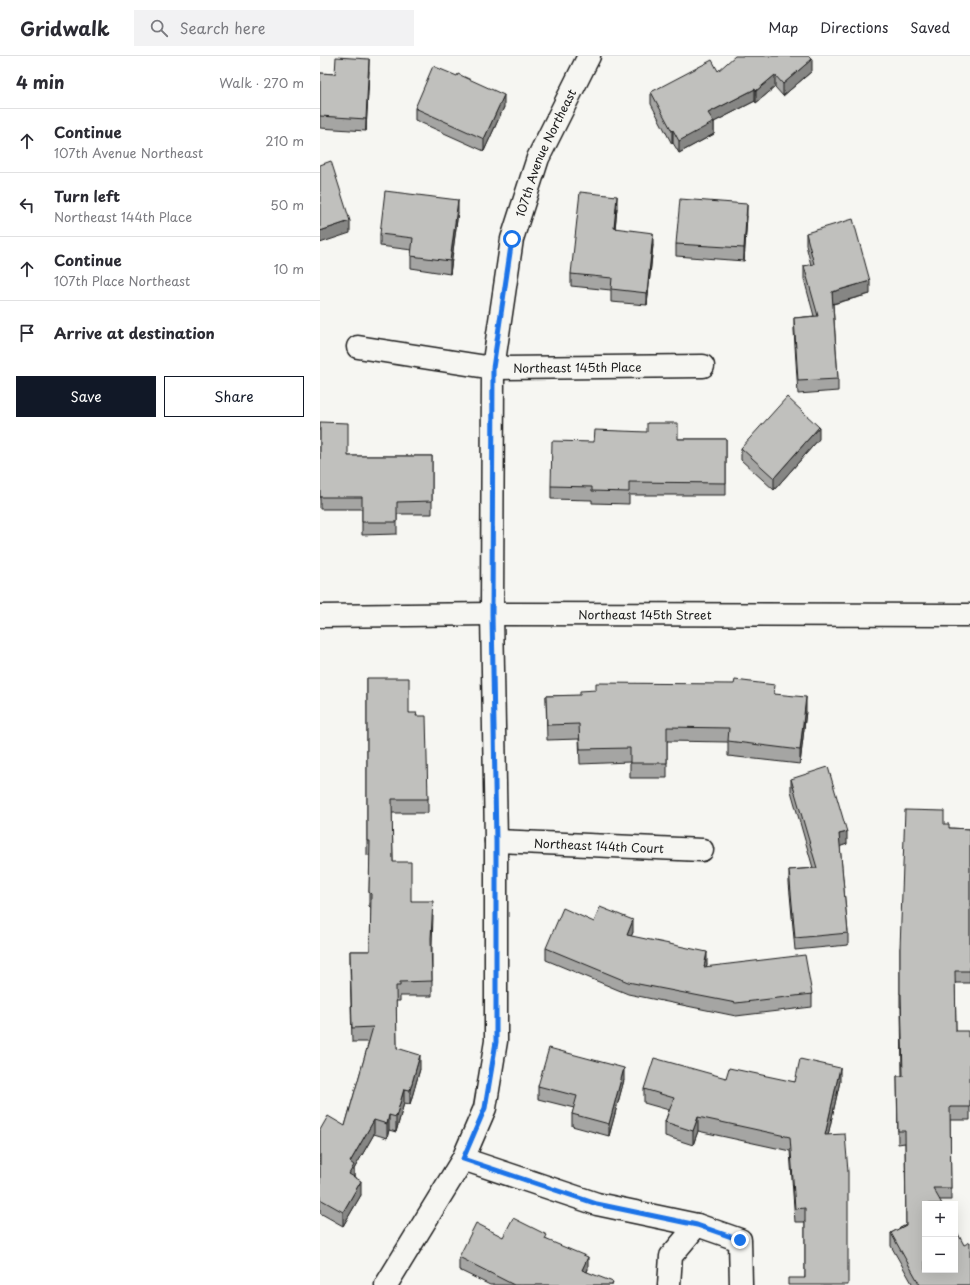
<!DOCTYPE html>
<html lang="en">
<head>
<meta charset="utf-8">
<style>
	:root { --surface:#fff; --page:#f2f2f3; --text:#2b2b33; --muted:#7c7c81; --line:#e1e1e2; --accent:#111827 }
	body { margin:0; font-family:"Playpen Sans",sans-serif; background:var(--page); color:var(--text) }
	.controls { position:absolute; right:12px; bottom:12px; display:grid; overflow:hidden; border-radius:0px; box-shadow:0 4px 16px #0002 }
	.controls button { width:36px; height:36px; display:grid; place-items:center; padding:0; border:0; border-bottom:1px solid var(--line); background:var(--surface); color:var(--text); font:20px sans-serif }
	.stop { position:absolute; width:12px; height:12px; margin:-9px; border:3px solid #1a73e8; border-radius:50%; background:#fff }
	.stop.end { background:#1a73e8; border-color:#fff; box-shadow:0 1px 4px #0008 }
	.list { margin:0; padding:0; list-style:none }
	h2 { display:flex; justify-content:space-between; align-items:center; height:52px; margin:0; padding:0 16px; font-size:17px }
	h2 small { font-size:13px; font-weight:400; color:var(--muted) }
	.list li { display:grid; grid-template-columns:26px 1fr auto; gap:12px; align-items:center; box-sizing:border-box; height:64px; padding:0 16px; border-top:1px solid var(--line) }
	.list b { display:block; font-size:15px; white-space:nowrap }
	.list p { margin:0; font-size:13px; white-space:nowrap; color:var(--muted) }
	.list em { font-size:13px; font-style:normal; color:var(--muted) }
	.actions { display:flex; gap:8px; padding:12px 16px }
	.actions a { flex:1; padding:9px 0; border:1px solid var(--accent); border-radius:0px; text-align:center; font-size:14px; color:var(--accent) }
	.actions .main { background:var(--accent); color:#fff }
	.icon { flex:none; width:22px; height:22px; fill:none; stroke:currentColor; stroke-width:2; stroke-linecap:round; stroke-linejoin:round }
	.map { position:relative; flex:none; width:650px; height:1229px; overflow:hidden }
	header { display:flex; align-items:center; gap:24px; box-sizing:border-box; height:56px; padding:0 20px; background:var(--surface); border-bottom:1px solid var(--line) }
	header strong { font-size:19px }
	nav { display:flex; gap:22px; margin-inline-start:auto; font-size:14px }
	.search { width:280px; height:36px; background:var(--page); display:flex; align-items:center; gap:10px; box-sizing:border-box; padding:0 14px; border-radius:0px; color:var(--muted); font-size:15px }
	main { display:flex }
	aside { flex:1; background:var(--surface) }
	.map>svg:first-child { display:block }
</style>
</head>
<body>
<header>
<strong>Gridwalk</strong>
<div class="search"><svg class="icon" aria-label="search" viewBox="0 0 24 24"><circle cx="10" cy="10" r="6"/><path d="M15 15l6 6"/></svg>Search here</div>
<nav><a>Map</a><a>Directions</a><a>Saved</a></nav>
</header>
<main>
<aside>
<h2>4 min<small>Walk · 270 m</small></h2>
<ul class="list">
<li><svg class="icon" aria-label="ahead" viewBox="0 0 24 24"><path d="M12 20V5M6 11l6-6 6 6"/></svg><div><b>Continue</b><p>107th Avenue Northeast</p></div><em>210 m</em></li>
<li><svg class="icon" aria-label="left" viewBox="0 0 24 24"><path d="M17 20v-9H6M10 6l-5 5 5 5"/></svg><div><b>Turn left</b><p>Northeast 144th Place</p></div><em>50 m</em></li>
<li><svg class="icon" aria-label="ahead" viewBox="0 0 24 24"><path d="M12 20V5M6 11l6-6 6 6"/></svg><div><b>Continue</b><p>107th Place Northeast</p></div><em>10 m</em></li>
<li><svg class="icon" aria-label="arrive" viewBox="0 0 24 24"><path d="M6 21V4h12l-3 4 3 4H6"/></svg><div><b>Arrive at destination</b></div></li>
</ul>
<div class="actions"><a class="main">Save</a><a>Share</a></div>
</aside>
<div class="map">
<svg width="650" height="1229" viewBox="0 0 650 1229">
	<rect width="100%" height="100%" fill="#f6f6f2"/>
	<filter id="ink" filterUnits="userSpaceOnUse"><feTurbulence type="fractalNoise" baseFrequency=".025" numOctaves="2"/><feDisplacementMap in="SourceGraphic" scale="8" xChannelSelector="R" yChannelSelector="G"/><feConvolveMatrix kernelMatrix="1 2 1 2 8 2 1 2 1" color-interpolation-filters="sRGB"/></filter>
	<g filter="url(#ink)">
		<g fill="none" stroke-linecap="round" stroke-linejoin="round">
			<defs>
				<g id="minor">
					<path id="s1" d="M 38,291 L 173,312 L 383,310"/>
					<path id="s2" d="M 176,785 L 382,794"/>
					<path d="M 143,1103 L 277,1148 L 377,1169 L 420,1184 L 421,1229"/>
					<path id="s3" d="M 66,1229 L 143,1103 L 165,1052 L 176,985 L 176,785 L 172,558 L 173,312 L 192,183 L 218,102 L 269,0"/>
					<path d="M 349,1229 L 351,1200 L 377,1169"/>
				</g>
				<g id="tertiary">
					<path id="s4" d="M 0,560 L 172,558 L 650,559"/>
				</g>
			</defs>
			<use href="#minor" stroke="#1c1c1c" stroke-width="25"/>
			<use href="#tertiary" stroke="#1c1c1c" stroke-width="25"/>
			<use href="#minor" stroke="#f6f6f2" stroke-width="22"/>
			<use href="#tertiary" stroke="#f6f6f2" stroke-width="22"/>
		</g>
		<g fill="#a5a5a3" stroke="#1c1c1c">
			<path d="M 49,15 L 46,75 L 0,72 L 0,17 L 15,18 Z"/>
			<path d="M 398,15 L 492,15 L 463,40 L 455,31 L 436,47 L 435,45 L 394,66 L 394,78 L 359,97 L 353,87 L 352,88 L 331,48 L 331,36 Z"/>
			<path d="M 184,51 L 164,95 L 95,64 L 95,52 Z"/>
			<path d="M 297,152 L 295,172 L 333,189 L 327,249 L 291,246 L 291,234 L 251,230 L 251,218 Z"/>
			<path d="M 138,156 L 130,218 L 91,212 L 91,200 L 92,194 L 60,190 L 60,178 Z"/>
			<path d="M 427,160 L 424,205 L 356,200 L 356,188 Z"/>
			<path d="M 486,177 L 550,238 L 513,248 L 518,323 L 518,335 L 478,338 L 474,274 L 474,262 L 494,260 L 484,223 L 484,210 L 491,209 L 486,189 Z"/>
			<path d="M 0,366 L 28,400 L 112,400 L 112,458 L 77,458 L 77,478 L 42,479 L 42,453 L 0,453 Z"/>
			<path d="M 358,383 L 406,383 L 406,439 L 309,439 L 309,448 L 272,447 L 272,444 L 231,443 L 231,430 L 274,386 Z"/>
			<path d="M 499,383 L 454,434 L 421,404 L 421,392 Z"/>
			<path d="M 47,622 L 89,657 L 97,660 L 108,743 L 108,757 L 72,757 L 73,806 L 91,845 L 113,860 L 112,891 L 112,940 L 80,940 L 80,945 L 76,945 L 77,992 L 100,1013 L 90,1048 L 84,1047 L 76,1076 L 69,1074 L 67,1082 L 54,1078 L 34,1113 L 34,1121 L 41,1139 L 23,1170 L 0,1157 L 0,1074 L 25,1070 L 49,986 L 32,986 L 30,909 L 30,895 L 50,895 L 51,852 L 49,850 L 49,836 L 50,799 L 47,799 Z"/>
			<path d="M 455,638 L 486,655 L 480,708 L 408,700 L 408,686 L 347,685 L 347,722 L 310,722 L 310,706 L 260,708 L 259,683 L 227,684 L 226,640 Z"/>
			<path d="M 471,723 L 527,788 L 520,790 L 528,877 L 528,889 L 475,894 L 469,827 L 469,814 L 493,812 L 471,735 Z"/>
			<path d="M 624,768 L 629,772 L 650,773 L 650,927 L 635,927 L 636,975 L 648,981 L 650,981 L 650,1064 L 630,1064 L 631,1144 L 619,1144 L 650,1229 L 593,1229 L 571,1190 L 571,1177 L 586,1169 L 585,1087 L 578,1088 L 577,1020 L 582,1020 L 581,951 L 580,951 L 580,892 Z"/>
			<path d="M 274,866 L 313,876 L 311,880 L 387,908 L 386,911 L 492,938 L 492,951 L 416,960 L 308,938 L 226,904 L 226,892 Z"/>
			<path d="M 406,1022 L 475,1026 L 520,1025 L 508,1079 L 485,1222 L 485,1166 L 475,1166 L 470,1095 L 378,1075 L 373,1089 L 345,1080 L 345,1066 L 349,1054 L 324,1047 L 324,1033 Z"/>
			<path d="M 304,1024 L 289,1080 L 252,1070 L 252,1058 L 254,1052 L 218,1043 L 218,1030 Z"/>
			<path d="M 183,1181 L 227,1184 L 268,1213 L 267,1216 L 293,1229 L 170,1229 L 139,1214 L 139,1201 Z"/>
		</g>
		<g fill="#868684" stroke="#1c1c1c">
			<path d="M 49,3 L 49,15 L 46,75 L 46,63 Z"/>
			<path d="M 492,3 L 492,15 L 463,40 L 463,28 Z"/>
			<path d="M 455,19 L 455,31 L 436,47 L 436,35 Z"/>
			<path d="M 435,33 L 435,45 L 394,66 L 394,78 L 359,97 L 359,85 L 388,57 Z"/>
			<path d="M 184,39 L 184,51 L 164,95 L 164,83 Z"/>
			<path d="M 353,74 L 353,87 L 352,88 L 352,75 Z"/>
			<path d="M 297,140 L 297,152 L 294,184 L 294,172 Z"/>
			<path d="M 138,144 L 138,156 L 130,218 L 130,205 Z"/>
			<path d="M 427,148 L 427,160 L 424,205 L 424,192 Z"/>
			<path d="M 30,165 L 30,177 L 0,187 L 0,175 Z"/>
			<path d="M 333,177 L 333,189 L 327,249 L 327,237 Z"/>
			<path d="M 550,225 L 550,238 L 512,248 L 512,236 Z"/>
			<path d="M 499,371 L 499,383 L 454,434 L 454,422 Z"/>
			<path d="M 486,641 L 486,655 L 480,708 L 480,694 Z"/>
			<path d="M 527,776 L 527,788 L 519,791 L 519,778 Z"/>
			<path d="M 313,864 L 313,876 L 307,891 L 307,879 Z"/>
			<path d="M 387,896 L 387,908 L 384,924 L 384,911 Z"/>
			<path d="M 100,999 L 100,1013 L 90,1048 L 90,1034 Z"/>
			<path d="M 304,1012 L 304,1024 L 289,1080 L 289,1068 Z"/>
			<path d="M 520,1012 L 520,1025 L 505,1093 L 505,1079 Z"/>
			<path d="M 84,1033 L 84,1047 L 76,1076 L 76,1061 Z"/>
			<path d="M 69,1059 L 69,1074 L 67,1082 L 67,1068 Z"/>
			<path d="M 378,1061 L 378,1075 L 373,1089 L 373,1075 Z"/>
			<path d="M 54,1064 L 54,1078 L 34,1113 L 34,1123 L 29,1132 L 30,1106 Z"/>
			<path d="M 41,1125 L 41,1139 L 23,1170 L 23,1156 Z"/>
			<path d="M 268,1201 L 268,1213 L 262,1226 L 262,1214 Z"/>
		</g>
		<g fill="#c0c0bd" stroke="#1c1c1c">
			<path d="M 415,0 L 489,0 L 492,3 L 463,28 L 455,19 L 436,35 L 435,33 L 388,57 L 394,66 L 359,85 L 353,74 L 352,75 L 331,36 L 392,4 L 398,15 Z"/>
			<path d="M 16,1 L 49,3 L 46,63 L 0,60 L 0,17 L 15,18 Z"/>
			<path d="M 113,10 L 137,20 L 138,18 L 184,39 L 164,83 L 95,52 Z"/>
			<path d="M 11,105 L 30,165 L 0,175 L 0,109 Z"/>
			<path d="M 65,135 L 138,144 L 130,205 L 91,200 L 93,182 L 60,178 Z"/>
			<path d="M 260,136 L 297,140 L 294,172 L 333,177 L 327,237 L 291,233 L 292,222 L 251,218 Z"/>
			<path d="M 360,143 L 427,148 L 424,192 L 356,188 Z"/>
			<path d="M 533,163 L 550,225 L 512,236 L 518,323 L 478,325 L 474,262 L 498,260 L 484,210 L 494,208 L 486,177 Z"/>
			<path d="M 467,341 L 499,371 L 454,422 L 421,392 Z"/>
			<path d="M 0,366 L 28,367 L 28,400 L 112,400 L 112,445 L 77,446 L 77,466 L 42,466 L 42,441 L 0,441 Z"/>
			<path d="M 327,367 L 358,367 L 358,383 L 406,383 L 406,427 L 309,426 L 309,436 L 272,435 L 272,431 L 231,430 L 232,385 L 274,386 L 275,374 L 327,376 Z"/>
			<path d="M 47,622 L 89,622 L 89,657 L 97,657 L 96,660 L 106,660 L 108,743 L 72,743 L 73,806 L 91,806 L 91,845 L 113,845 L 111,882 L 112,925 L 80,926 L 80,930 L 76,930 L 77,992 L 100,999 L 90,1034 L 84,1033 L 76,1061 L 69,1059 L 67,1068 L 54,1064 L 30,1106 L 34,1109 L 29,1118 L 41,1125 L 23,1156 L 0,1143 L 0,1074 L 8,1060 L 25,1070 L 53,971 L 32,972 L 30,895 L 50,895 L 51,838 L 49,836 L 50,785 L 47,785 Z"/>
			<path d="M 415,624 L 455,629 L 454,638 L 486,641 L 480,694 L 408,685 L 409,672 L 347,671 L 347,707 L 310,707 L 310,692 L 260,693 L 259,668 L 227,669 L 226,640 L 260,639 L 260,635 L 276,634 L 276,627 L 414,628 Z"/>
			<path d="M 508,711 L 527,776 L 519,778 L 528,877 L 475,882 L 469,814 L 497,812 L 471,723 Z"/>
			<path d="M 585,754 L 624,755 L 624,768 L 629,768 L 629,772 L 650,773 L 650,915 L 635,915 L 636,975 L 648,975 L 648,981 L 650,981 L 650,1051 L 630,1051 L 631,1132 L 613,1132 L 622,1148 L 605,1148 L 605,1214 L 635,1214 L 635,1172 L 644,1189 L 650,1186 L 650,1229 L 600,1229 L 571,1177 L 586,1169 L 585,1075 L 578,1075 L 577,1020 L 583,1020 L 581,938 L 580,938 L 580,892 Z"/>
			<path d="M 280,851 L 313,864 L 307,879 L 387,896 L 384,911 L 485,899 L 492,938 L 416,947 L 308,926 L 226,892 L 243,852 L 274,866 Z"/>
			<path d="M 229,992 L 304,1012 L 289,1068 L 252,1058 L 257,1040 L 218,1030 Z"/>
			<path d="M 334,1002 L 406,1022 L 409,1012 L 475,1026 L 480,1003 L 520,1012 L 505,1079 L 525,1078 L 528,1116 L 528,1229 L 468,1229 L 468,1222 L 485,1222 L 485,1152 L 475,1153 L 470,1081 L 378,1061 L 373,1075 L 345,1066 L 354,1042 L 324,1033 Z"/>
			<path d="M 193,1162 L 227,1179 L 225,1183 L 268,1201 L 262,1214 L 293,1226 L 292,1229 L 194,1229 L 139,1201 L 156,1167 L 183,1181 Z"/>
		</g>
	</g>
	<g fill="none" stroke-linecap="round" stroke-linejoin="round" filter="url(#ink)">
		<path stroke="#1a73e8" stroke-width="5" d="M 192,183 L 173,312 L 172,558 L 176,785 L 176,986 L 165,1052 L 143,1103 L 277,1148 L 377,1169 L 420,1184"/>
	</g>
	<g text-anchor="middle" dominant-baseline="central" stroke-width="4" stroke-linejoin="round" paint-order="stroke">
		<g font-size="12" fill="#1c1c1c" stroke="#f6f6f2">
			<text stroke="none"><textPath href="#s3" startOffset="1167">107th Avenue Northeast</textPath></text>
			<text stroke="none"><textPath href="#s1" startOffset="221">Northeast 145th Place</textPath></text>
			<text stroke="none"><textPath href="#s4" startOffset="325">Northeast 145th Street</textPath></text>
			<text stroke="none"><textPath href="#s2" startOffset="103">Northeast 144th Court</textPath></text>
		</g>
	</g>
</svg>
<div class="controls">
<button>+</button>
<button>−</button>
</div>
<div class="stop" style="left:192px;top:183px"></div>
<div class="stop end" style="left:420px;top:1184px"></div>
</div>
</main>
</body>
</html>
